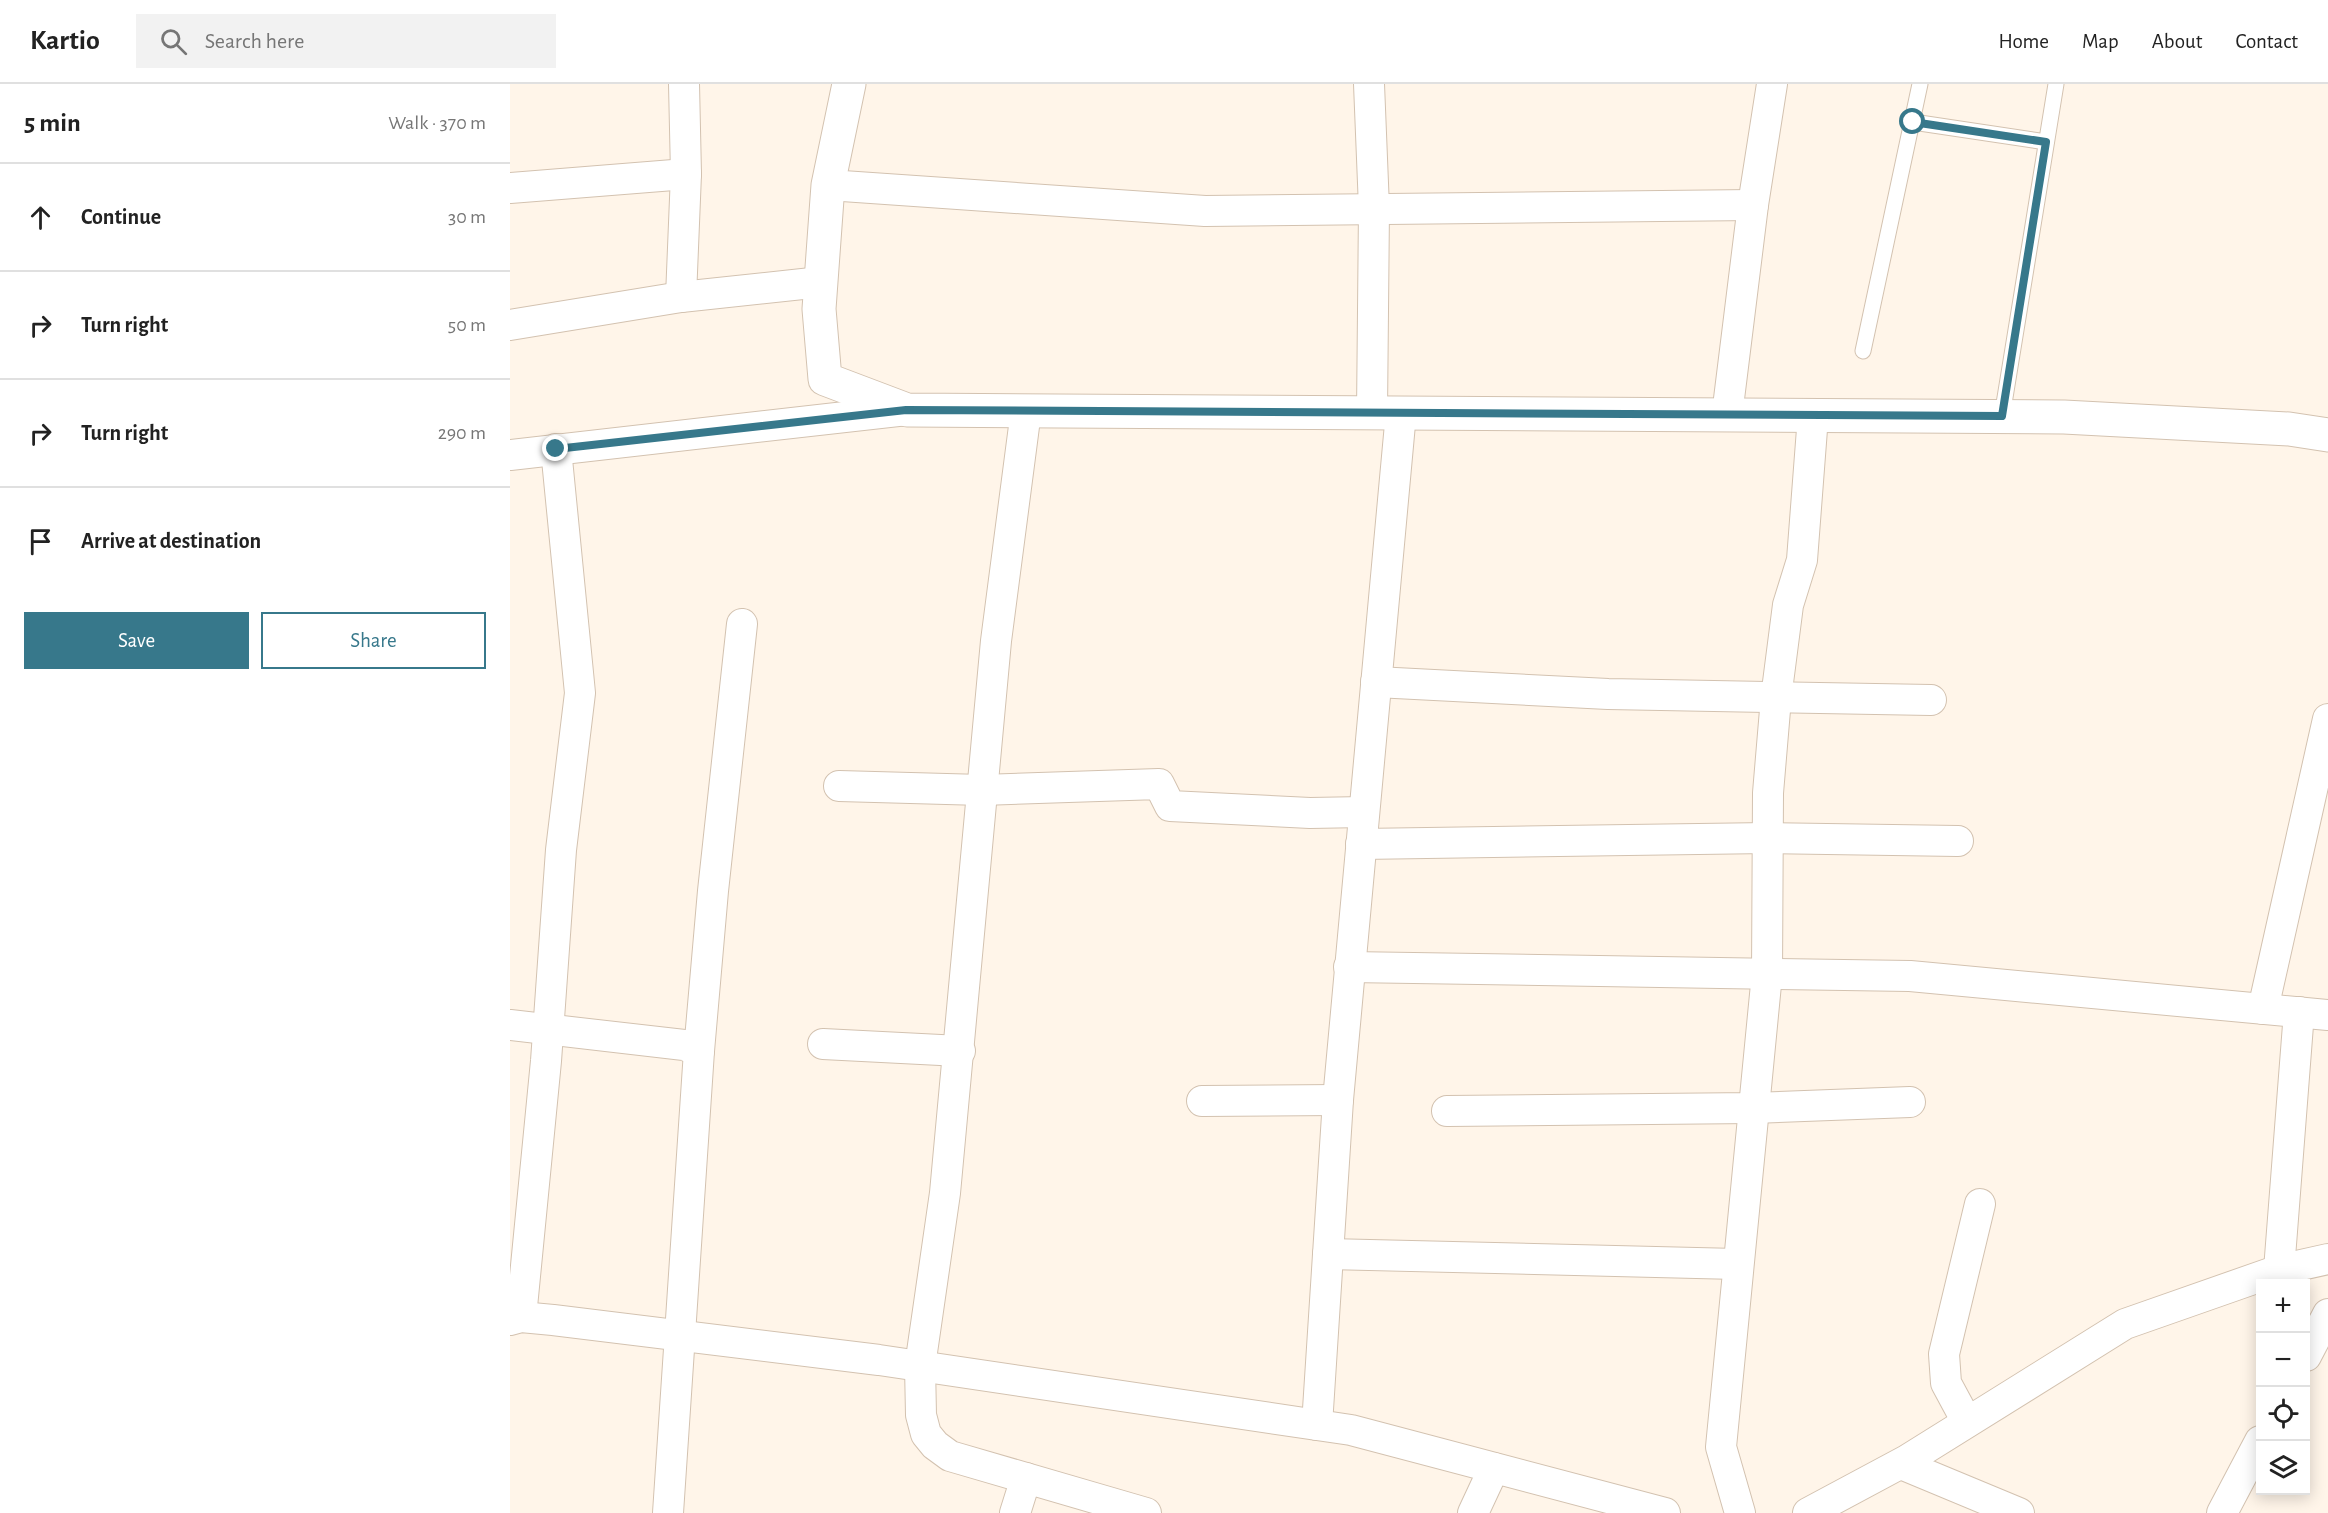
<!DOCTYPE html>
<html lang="en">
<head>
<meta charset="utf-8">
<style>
	:root { --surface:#fff; --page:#f2f2f2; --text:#222; --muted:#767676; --line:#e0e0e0; --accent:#37788b }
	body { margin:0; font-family:"Alegreya Sans",sans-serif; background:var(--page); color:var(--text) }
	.controls { position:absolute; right:18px; bottom:18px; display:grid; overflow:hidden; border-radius:0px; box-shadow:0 3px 15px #0003 }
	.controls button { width:54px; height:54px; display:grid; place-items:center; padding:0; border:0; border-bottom:2px solid var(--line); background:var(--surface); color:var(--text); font:30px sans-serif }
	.stop { position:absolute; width:18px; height:18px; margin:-14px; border:4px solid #37788b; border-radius:50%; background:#fff }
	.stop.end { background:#37788b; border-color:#fff; box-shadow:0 2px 6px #0008 }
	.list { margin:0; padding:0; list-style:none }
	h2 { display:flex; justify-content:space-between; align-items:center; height:78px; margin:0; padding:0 24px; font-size:26px }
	h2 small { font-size:20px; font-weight:400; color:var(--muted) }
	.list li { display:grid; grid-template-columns:39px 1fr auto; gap:18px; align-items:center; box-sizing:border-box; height:108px; padding:0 24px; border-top:2px solid var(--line) }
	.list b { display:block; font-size:22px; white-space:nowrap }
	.list em { font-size:20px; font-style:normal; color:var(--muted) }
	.actions { display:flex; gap:12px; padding:18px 24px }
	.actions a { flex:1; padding:14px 0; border:2px solid var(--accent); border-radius:0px; text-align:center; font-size:21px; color:var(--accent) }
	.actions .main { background:var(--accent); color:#fff }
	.icon { flex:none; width:33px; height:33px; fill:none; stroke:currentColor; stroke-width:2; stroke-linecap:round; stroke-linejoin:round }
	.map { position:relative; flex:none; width:1818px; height:1429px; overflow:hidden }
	header { display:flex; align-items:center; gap:36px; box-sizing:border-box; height:84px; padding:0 30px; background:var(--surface); border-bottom:2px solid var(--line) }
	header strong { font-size:28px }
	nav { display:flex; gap:33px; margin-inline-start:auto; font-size:21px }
	.search { width:420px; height:54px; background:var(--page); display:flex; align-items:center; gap:15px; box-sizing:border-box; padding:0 21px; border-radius:0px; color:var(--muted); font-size:22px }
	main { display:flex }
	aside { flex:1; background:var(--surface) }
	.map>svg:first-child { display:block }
</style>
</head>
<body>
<header>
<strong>Kartio</strong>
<div class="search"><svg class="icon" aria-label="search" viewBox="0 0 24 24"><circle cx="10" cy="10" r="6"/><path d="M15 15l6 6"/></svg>Search here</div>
<nav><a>Home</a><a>Map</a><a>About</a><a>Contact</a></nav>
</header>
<main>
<aside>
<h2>5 min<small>Walk · 370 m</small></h2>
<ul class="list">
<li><svg class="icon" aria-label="ahead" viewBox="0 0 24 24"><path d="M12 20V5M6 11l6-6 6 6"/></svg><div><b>Continue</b></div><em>30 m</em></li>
<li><svg class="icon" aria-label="right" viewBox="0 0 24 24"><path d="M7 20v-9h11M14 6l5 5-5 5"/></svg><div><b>Turn right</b></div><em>50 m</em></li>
<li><svg class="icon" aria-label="right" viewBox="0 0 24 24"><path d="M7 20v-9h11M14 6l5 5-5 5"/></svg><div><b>Turn right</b></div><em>290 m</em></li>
<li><svg class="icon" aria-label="arrive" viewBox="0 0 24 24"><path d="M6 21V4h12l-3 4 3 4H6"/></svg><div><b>Arrive at destination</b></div></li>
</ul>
<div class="actions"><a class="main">Save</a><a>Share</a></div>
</aside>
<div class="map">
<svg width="1818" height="1429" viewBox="0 0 1818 1429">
	<rect width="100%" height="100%" fill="#fff5e9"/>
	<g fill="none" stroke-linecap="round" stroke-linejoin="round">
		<defs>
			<g id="lane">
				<path d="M 1403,38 L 1536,58"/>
				<path d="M 1353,267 L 1410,0"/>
				<path d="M 1492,332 L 1546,0"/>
			</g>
			<g id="street">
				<path d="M 859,0 L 864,124 L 862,329"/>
				<path d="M 318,101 L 695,127 L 1243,121"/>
				<path d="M 0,104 L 176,90"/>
				<path d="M 171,213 L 176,90 L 174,0"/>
				<path d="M 0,241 L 171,213 L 311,198"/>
				<path d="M 516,327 L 486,557 L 435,1109 L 410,1282 L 411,1331 L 416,1350 L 425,1361 L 440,1372 L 636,1429"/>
				<path d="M 1217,331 L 1243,121 L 1262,0"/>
				<path d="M 0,371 L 397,326"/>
				<path d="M 866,598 L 1098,610 L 1421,616"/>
				<path d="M 329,702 L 472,706 L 649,700 L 660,722 L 800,729 L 854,728"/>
				<path d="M 851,760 L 1258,754 L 1448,757"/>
				<path d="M 839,883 L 1400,892 L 1818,931"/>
				<path d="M 1753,925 L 1818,635"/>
				<path d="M 0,941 L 174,961 L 189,967"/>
				<path d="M 313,960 L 450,967"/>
				<path d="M 692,1017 L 828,1016"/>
				<path d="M 937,1027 L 1243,1024 L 1400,1018"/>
				<path d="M 818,1170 L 1227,1180"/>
				<path d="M 1769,1186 L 1789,928"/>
				<path d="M 11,1233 L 36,977 L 51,766 L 70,609 L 46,365"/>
				<path d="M 0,1236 L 11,1233 L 43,1236 L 369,1276 L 841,1346 L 1155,1429"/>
				<path d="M 1796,1272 L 1818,1230"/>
				<path d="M 1457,1338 L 1436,1299 L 1434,1270 L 1470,1120"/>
				<path d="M 807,1341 L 828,1016 L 891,329"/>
				<path d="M 1391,1380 L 1509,1429"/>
				<path d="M 158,1429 L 189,967 L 203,807 L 232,540"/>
				<path d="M 505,1429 L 516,1394"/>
				<path d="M 963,1429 L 984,1384"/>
				<path d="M 1230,1429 L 1211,1363 L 1257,890 L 1258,709 L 1266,614 L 1278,521 L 1292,476 L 1303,332"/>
				<path d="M 1298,1429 L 1397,1376 L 1615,1240 L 1769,1186 L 1818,1175"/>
				<path d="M 1712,1429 L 1750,1357"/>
			</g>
			<path id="secondary" d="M 339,0 L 318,101 L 309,225 L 315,295 L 397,326 L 1554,333 L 1779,345 L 1818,351"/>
		</defs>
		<use href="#lane" stroke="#d3c2b0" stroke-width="17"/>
		<use href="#street" stroke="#d3c2b0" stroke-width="32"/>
		<use href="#secondary" stroke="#d3c2b0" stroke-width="35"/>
		<use href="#lane" stroke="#fff" stroke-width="15"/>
		<use href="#street" stroke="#fff" stroke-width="30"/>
		<use href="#secondary" stroke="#fff" stroke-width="33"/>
	</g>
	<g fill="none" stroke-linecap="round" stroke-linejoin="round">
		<path stroke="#37788b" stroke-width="8" d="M 46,365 L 396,326 L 1492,332 L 1536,58 L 1403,38"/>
	</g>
</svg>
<div class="controls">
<button>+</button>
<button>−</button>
<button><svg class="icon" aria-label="locate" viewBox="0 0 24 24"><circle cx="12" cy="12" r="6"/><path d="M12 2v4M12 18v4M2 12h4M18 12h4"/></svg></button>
<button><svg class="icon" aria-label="layers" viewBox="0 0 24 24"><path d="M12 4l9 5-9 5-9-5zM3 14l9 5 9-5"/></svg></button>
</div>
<div class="stop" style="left:1403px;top:38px"></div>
<div class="stop end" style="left:46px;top:365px"></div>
</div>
</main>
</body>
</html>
